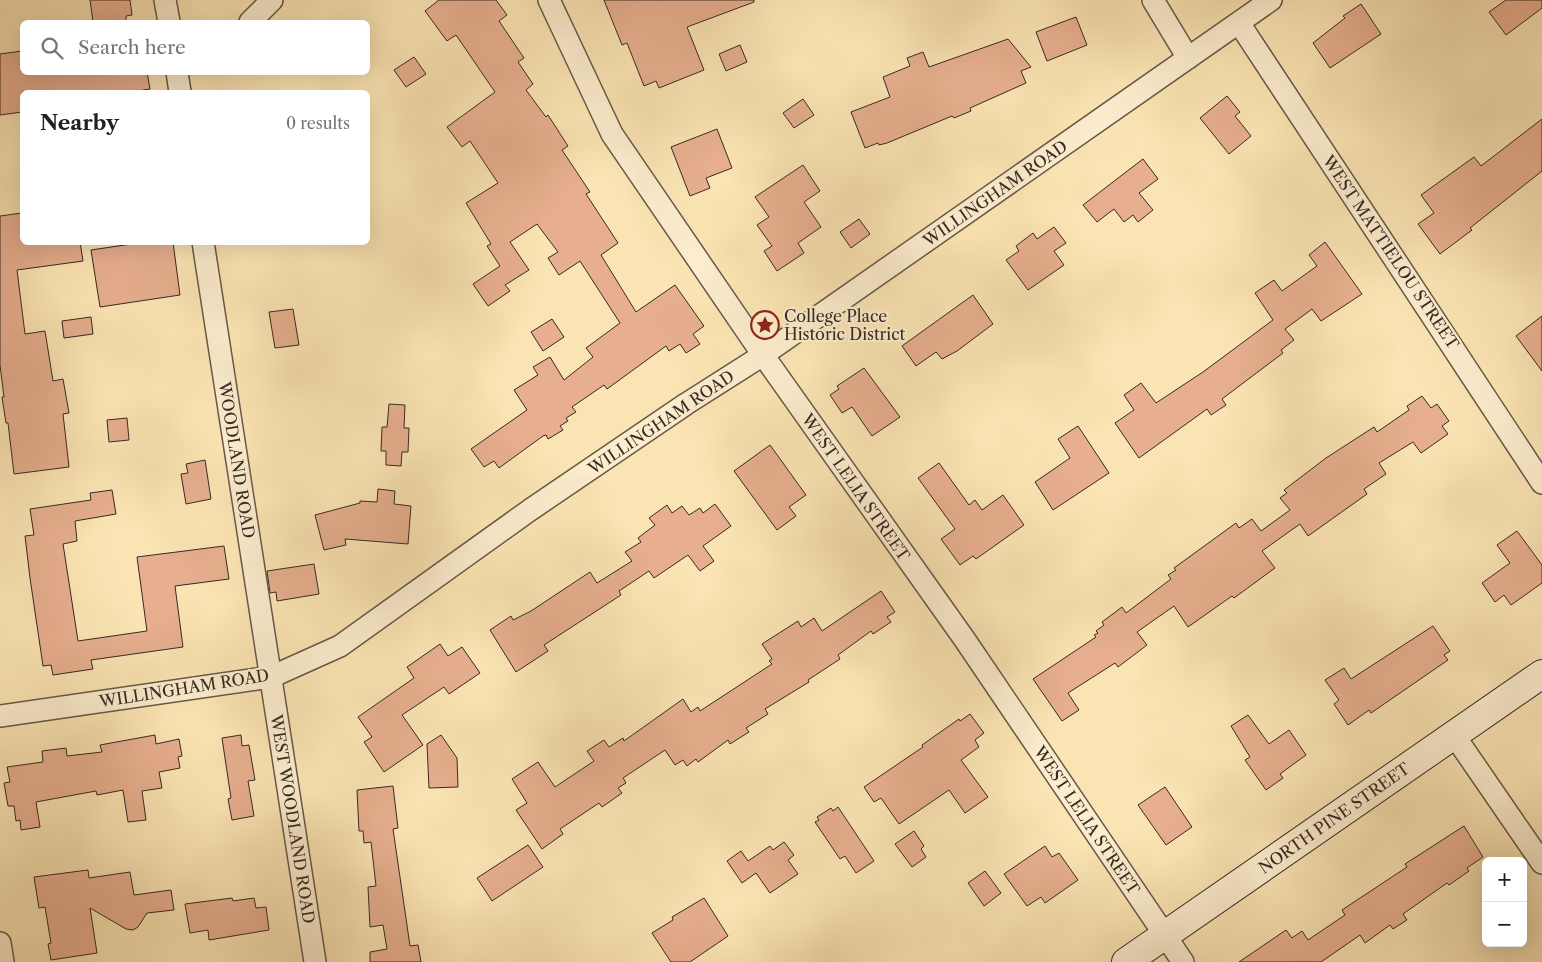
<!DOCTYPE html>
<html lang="en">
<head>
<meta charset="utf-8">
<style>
	:root { --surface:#fff; --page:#f2f2f2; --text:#202124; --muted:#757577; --line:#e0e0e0 }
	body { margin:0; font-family:"Libre Caslon Text",serif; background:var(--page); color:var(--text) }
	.controls { position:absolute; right:15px; bottom:15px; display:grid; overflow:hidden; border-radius:8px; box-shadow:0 5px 20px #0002 }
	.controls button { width:45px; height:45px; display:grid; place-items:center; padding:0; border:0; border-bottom:1px solid var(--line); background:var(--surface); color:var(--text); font:25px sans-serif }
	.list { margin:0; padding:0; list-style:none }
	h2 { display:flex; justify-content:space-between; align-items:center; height:65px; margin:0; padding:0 20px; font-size:21px }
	h2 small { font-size:16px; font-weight:400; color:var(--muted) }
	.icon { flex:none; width:28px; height:28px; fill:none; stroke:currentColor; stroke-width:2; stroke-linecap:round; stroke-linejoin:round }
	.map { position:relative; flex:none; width:1542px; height:962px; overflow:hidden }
	.search { position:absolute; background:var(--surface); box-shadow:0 5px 20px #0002; left:20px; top:20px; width:350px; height:55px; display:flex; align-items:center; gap:12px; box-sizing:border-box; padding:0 18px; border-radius:8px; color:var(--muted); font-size:19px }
	.panel { position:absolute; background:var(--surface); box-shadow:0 5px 20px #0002; left:20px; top:90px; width:350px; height:155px; border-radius:8px }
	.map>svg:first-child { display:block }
</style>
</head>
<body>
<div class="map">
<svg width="1542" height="962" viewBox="0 0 1542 962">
	<rect width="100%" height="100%" fill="#fbe4b3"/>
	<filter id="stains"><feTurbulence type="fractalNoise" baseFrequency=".004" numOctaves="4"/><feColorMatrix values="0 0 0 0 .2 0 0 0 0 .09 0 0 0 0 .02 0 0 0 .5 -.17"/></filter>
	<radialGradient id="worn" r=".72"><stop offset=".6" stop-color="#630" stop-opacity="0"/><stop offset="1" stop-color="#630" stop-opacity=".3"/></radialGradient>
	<g fill="#e7af8f" stroke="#362924">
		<path d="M 90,0 L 130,0 L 132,15 L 126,16 L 126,22 L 93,22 Z"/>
		<path d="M 439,0 L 496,0 L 507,15 L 499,21 L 524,58 L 518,62 L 533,84 L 526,90 L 546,117 L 548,115 L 568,146 L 562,150 L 590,192 L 586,194 L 618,243 L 601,255 L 636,312 L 675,285 L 704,326 L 693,334 L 700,344 L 686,353 L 680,344 L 669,351 L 666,346 L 607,389 L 604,385 L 572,407 L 576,412 L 566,418 L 568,421 L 560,426 L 563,430 L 548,439 L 546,435 L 543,436 L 499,468 L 494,461 L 484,467 L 471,449 L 527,410 L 514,390 L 538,375 L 533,367 L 550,357 L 564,380 L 593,357 L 586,348 L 620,323 L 580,261 L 559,275 L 548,258 L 558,252 L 537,224 L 510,242 L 529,270 L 505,285 L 510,291 L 488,306 L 473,284 L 500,266 L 487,246 L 491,244 L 466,203 L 498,183 L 470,141 L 462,147 L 447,127 L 495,92 L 456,35 L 447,41 L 425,11 Z"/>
		<path d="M 604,0 L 754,0 L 754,2 L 687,27 L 704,70 L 659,88 L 656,81 L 644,86 L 627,43 L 622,45 Z"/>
		<path d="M 1506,0 L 1542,0 L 1542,8 L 1506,35 L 1489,12 Z"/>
		<path d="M 1361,4 L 1381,34 L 1330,68 L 1313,43 L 1345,18 L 1343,16 Z"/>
		<path d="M 1076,17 L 1087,45 L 1047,61 L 1036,32 Z"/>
		<path d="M 1008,39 L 1031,67 L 1021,71 L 1026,83 L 970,108 L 971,111 L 954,118 L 952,116 L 887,143 L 879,145 L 878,143 L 865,148 L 851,112 L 890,97 L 883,77 L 910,66 L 907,58 L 923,52 L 929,67 Z"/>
		<path d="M 740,45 L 747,62 L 726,71 L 719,54 Z"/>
		<path d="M 22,51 L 22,72 L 147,72 L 150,89 L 132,92 L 22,92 L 22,112 L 0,115 L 0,54 Z"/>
		<path d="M 414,57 L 426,74 L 406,87 L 394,70 Z"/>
		<path d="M 1227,96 L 1240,112 L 1235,116 L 1251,136 L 1229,154 L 1200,118 Z"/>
		<path d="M 803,99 L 814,115 L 794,128 L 783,113 Z"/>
		<path d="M 1542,119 L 1542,171 L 1470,228 L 1472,230 L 1440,254 L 1418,224 L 1434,213 L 1421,195 L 1474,157 L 1481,166 Z"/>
		<path d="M 717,129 L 732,168 L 706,178 L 710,188 L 690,196 L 671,147 Z"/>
		<path d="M 1143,159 L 1158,179 L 1139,193 L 1153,210 L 1138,222 L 1133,215 L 1124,222 L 1114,209 L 1097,222 L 1083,205 Z"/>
		<path d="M 803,165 L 820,191 L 804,202 L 821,227 L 798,243 L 804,253 L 777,271 L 764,251 L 772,246 L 757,225 L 769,217 L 755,197 Z"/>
		<path d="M 22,213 L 22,242 L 80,242 L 83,261 L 17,270 L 25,334 L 45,331 L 53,381 L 63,379 L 69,413 L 63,414 L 69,467 L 14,474 L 8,423 L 6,423 L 2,397 L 4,397 L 0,365 L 0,216 Z"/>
		<path d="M 859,219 L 870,234 L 851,248 L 840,232 Z"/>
		<path d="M 1054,227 L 1066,243 L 1054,251 L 1064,265 L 1028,290 L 1006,260 L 1019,251 L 1016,246 L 1033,233 L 1037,239 Z"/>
		<path d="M 145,242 L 173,242 L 180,295 L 100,307 L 91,250 Z"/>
		<path d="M 1325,242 L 1362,294 L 1321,321 L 1312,309 L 1285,329 L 1294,340 L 1281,350 L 1283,353 L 1222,399 L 1226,405 L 1211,415 L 1207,409 L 1139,458 L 1115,423 L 1134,410 L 1124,395 L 1141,383 L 1156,403 L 1203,372 L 1273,320 L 1255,293 L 1274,280 L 1282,291 L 1317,266 L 1309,255 Z"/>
		<path d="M 973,295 L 993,324 L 957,351 L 942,359 L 936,352 L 916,366 L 902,346 Z"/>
		<path d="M 293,309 L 299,345 L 275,348 L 269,312 Z"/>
		<path d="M 1542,316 L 1542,371 L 1516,336 Z"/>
		<path d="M 91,317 L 93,334 L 64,338 L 62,321 Z"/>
		<path d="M 552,319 L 564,337 L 543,351 L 531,332 Z"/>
		<path d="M 864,368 L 900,417 L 872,436 L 852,407 L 842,413 L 830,395 L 839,389 L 837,386 Z"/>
		<path d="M 1422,396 L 1431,408 L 1437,404 L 1449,421 L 1442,426 L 1448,434 L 1421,453 L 1413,442 L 1379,463 L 1386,474 L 1364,489 L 1367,494 L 1308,536 L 1300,524 L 1262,551 L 1275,568 L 1234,598 L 1232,596 L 1188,627 L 1174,606 L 1137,632 L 1147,645 L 1118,667 L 1115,663 L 1068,693 L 1079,710 L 1062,721 L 1033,679 L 1096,637 L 1094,635 L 1098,633 L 1096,631 L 1104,625 L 1102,622 L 1122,607 L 1126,613 L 1171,579 L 1168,575 L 1176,570 L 1174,568 L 1236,523 L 1239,528 L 1252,519 L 1261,531 L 1290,510 L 1280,498 L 1287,493 L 1284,490 L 1326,458 L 1374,427 L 1377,432 L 1409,410 L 1407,406 Z"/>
		<path d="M 389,404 L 405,405 L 404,428 L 409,428 L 408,452 L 402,452 L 401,466 L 386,465 L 386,451 L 381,451 L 382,427 L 387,427 Z"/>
		<path d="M 127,418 L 129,440 L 109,442 L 107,420 Z"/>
		<path d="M 1078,426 L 1109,473 L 1053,510 L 1035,482 L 1070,458 L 1058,439 Z"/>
		<path d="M 770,445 L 806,495 L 789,507 L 796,516 L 777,530 L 734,471 Z"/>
		<path d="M 205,460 L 211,499 L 186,504 L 181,474 L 188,473 L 186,464 Z"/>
		<path d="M 939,463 L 969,505 L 975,500 L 982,510 L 1003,495 L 1024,525 L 976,559 L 973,556 L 960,565 L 941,539 L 955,529 L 918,478 Z"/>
		<path d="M 378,489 L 395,491 L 394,504 L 411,506 L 408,544 L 345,539 L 346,545 L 324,550 L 315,515 L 360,503 L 360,501 L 377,502 Z"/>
		<path d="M 112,490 L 116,514 L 75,521 L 77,541 L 63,544 L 78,641 L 147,631 L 137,557 L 224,546 L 229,579 L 175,586 L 183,647 L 91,660 L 93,669 L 53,675 L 51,665 L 43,666 L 30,578 L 25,536 L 34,535 L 30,509 L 91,500 L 90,493 Z"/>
		<path d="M 715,504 L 731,526 L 703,546 L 714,561 L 700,571 L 688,555 L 654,578 L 649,571 L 619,591 L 621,595 L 544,645 L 548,651 L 516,672 L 490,630 L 511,616 L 513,620 L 531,611 L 590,572 L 597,583 L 632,561 L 625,552 L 641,542 L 638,538 L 655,525 L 649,518 L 667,505 L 672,513 L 682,506 L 689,515 L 700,508 L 703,513 Z"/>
		<path d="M 1517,531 L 1542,565 L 1542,583 L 1511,605 L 1504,595 L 1495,602 L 1482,583 L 1510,563 L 1497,545 Z"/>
		<path d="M 314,564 L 319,594 L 277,601 L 276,592 L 270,593 L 267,571 Z"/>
		<path d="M 881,591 L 895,612 L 887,617 L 891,622 L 873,634 L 871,631 L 838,655 L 840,659 L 808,680 L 809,682 L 765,709 L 768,714 L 746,728 L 749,732 L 730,744 L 728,740 L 698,762 L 696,759 L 687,766 L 683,760 L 675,765 L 665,750 L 623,778 L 626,783 L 618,788 L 622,793 L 602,807 L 599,803 L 560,829 L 563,834 L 542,849 L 516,810 L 527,803 L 512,779 L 538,762 L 555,787 L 594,761 L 587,751 L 604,740 L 609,747 L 623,738 L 624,741 L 683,699 L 691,712 L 698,707 L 700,711 L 772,664 L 769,661 L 772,659 L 762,644 L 798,621 L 801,627 L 814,618 L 822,631 Z"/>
		<path d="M 1433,626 L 1450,651 L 1444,655 L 1448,660 L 1371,713 L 1369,710 L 1348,725 L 1334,704 L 1339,700 L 1325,680 L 1344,668 L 1351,679 Z"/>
		<path d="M 440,644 L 448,656 L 462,647 L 480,673 L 449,694 L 444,687 L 402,715 L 423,745 L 384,772 L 364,742 L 372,737 L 358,717 L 414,678 L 407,667 Z"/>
		<path d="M 970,714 L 984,733 L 975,740 L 979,747 L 961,760 L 988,797 L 965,813 L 949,790 L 899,824 L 881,798 L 874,802 L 864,787 L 923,747 L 922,745 L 959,719 L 960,721 Z"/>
		<path d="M 1248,715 L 1269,744 L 1289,730 L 1306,755 L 1280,774 L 1283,778 L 1266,790 L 1245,760 L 1250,757 L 1231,726 Z"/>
		<path d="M 155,735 L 156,744 L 179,739 L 182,756 L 178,757 L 180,768 L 159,772 L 162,788 L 142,791 L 146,820 L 128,822 L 123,790 L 97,795 L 96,791 L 36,802 L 40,827 L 21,830 L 20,820 L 16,821 L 14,806 L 8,806 L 4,783 L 10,782 L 7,767 L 43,762 L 42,751 L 66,748 L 67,756 L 102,752 L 100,745 Z"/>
		<path d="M 241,735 L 242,746 L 249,745 L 255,780 L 248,781 L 254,816 L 232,820 L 228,799 L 231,798 L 222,738 Z"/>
		<path d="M 441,735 L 457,758 L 458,787 L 429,788 L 427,744 Z"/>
		<path d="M 393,786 L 398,828 L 393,829 L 410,946 L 418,945 L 421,962 L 370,962 L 370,952 L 387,949 L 383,925 L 370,927 L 368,887 L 376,886 L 371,842 L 364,843 L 363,831 L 359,831 L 357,790 Z"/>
		<path d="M 1165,787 L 1192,827 L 1166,845 L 1138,805 Z"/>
		<path d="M 838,807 L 874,861 L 856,873 L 845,856 L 840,859 L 815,822 L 819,820 L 817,817 L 831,808 L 833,811 Z"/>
		<path d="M 1464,826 L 1483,857 L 1467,868 L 1469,871 L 1449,885 L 1447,883 L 1403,914 L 1407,920 L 1393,929 L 1390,925 L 1365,943 L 1360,935 L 1321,962 L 1239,962 L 1286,930 L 1292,938 L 1302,931 L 1308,940 L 1345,915 L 1342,910 L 1407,867 L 1405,864 Z"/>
		<path d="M 914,831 L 924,846 L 921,849 L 926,857 L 912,867 L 895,844 Z"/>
		<path d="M 784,842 L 794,855 L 788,860 L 798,874 L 770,893 L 756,873 L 742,883 L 727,861 L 741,851 L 748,861 L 770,846 L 773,850 Z"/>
		<path d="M 528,845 L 543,867 L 492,901 L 477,878 Z"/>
		<path d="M 1045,846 L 1052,857 L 1059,853 L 1078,880 L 1045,903 L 1041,897 L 1027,906 L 1004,874 Z"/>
		<path d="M 88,870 L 89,878 L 130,872 L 134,895 L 171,890 L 174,910 L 147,913 L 138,927 L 133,930 L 126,929 L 90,908 L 97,953 L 51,960 L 48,944 L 51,943 L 45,907 L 39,908 L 34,877 Z"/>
		<path d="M 985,871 L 1001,893 L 984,906 L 968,883 Z"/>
		<path d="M 232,898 L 233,901 L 254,898 L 256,908 L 266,907 L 269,930 L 209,940 L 208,930 L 190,933 L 185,904 Z"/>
		<path d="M 704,898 L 728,936 L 690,962 L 671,962 L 652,933 L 673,920 L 672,917 Z"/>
	</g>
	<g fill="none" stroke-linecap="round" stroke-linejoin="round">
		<defs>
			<g id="street">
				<path d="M 165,0 L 169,22"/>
				<path d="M 549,0 L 612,134 L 763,355 L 965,640 L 1183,962"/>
				<path d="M 1153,0 L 1188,58"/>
				<path d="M 250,22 L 272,0"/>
				<path d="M 1239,23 L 1542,483"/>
				<path d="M 177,72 L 180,92"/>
				<path d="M 203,242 L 315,962"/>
				<path d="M 0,716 L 271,677 L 340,646 L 530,510 L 686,404 L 763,355 L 1271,0"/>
				<path d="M 1454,735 L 1542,863"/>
				<path d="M 0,943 L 3,962"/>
			</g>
			<path id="secondary" d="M 1126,962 L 1542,674"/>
		</defs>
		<use href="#street" stroke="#675848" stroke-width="24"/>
		<use href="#secondary" stroke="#362924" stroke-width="30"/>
		<use href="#street" stroke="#fcedce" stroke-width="21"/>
		<use href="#secondary" stroke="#fcedce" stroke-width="28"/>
	</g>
	<defs>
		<symbol id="sight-ring" viewBox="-11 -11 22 22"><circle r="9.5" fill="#fcedce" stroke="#8f2418" stroke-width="1.5"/><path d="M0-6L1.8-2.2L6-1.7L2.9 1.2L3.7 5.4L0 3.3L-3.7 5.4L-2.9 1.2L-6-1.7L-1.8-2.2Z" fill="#8f2418"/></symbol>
	</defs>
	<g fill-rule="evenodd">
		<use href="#sight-ring" x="749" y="309" width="32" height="32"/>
	</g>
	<g text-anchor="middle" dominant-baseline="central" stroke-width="4.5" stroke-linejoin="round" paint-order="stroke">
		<g font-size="16" fill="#362924" stroke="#fcedce">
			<text transform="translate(995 193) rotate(-35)">WILLINGHAM ROAD</text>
			<text transform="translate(1391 252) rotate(56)">WEST MATTIELOU STREET</text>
			<text transform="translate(661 422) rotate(-34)">WILLINGHAM ROAD</text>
			<text transform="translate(237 460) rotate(81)">WOODLAND ROAD</text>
			<text transform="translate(856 487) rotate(55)">WEST LELIA STREET</text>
			<text transform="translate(184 688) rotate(-9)">WILLINGHAM ROAD</text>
			<text transform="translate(1334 818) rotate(-35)">NORTH PINE STREET</text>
			<text transform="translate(293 819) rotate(81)">WEST WOODLAND ROAD</text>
			<text transform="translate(1087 820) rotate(56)">WEST LELIA STREET</text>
		</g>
		<g font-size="16" fill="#362924" stroke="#fcedce" text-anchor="start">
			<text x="784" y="316">College Place<tspan x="784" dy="18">Historic District</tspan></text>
		</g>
	</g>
	<rect width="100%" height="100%" filter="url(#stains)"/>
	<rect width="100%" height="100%" fill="url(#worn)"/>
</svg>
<div class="controls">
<button>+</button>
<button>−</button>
</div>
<div class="search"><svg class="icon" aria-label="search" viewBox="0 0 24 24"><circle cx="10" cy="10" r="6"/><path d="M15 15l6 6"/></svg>Search here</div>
<section class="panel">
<h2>Nearby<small>0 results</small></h2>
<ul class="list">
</ul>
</section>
</div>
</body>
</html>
